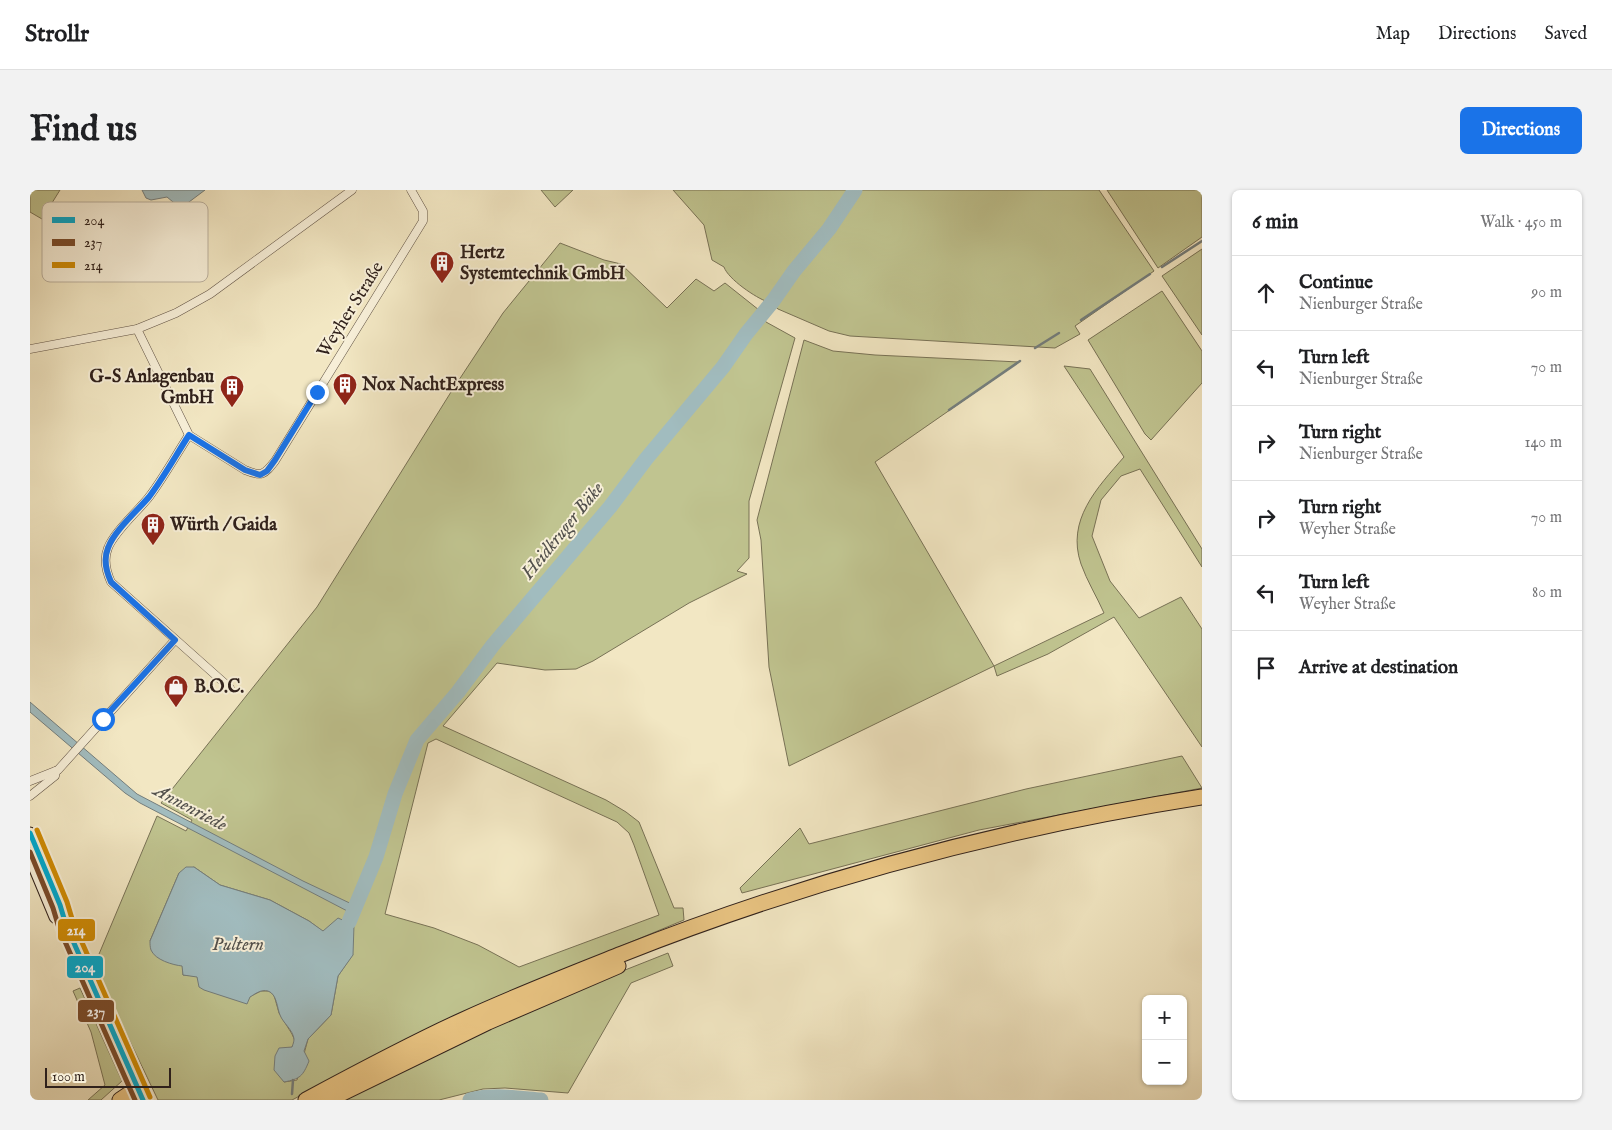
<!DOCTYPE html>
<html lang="en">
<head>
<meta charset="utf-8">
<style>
	:root { --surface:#fff; --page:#f2f2f2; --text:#202124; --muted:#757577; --line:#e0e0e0; --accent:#1a73e8 }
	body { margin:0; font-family:"IM FELL English",serif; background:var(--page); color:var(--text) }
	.controls { position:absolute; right:15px; bottom:15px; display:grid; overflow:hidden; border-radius:8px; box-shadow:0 1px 4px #0004 }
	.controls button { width:45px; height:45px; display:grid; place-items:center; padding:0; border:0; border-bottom:1px solid var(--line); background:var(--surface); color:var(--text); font:25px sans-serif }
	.scale { position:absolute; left:15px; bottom:12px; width:126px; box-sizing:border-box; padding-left:5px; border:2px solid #30211b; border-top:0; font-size:14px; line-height:18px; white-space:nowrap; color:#30211b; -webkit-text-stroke:4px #f7efd8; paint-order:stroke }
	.stop { position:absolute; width:15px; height:15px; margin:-11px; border:4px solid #1a73e8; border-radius:50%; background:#fff }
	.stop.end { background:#1a73e8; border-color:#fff; box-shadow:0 1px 5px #0008 }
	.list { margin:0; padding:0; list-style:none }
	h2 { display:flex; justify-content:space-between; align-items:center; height:65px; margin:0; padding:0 20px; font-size:21px }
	h2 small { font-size:16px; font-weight:400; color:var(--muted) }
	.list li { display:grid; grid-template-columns:32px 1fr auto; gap:15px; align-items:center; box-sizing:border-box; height:75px; padding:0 20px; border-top:1px solid var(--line) }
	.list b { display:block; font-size:19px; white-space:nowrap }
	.list p { margin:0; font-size:16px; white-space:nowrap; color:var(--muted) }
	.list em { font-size:16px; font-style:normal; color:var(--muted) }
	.icon { flex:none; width:28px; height:28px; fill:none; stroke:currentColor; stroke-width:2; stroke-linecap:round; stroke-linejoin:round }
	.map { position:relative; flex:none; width:1172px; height:910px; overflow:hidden; border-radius:8px }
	header { display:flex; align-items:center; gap:30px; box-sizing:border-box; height:70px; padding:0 25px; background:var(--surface); border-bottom:1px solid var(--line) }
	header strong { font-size:24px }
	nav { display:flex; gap:28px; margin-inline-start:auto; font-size:18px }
	.intro { display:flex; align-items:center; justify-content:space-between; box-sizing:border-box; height:120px; padding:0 30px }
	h1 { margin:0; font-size:35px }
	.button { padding:12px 22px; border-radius:8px; background:var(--accent); color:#fff; font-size:18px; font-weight:700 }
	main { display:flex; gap:30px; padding:0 30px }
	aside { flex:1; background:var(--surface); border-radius:8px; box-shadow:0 1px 4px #0004 }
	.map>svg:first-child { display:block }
</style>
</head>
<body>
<header>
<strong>Strollr</strong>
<nav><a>Map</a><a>Directions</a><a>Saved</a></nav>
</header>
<div class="intro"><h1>Find us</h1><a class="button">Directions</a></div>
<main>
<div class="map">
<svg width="1172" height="910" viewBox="0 0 1172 910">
	<rect width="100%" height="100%" fill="#f2e7c3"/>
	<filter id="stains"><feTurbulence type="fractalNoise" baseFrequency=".004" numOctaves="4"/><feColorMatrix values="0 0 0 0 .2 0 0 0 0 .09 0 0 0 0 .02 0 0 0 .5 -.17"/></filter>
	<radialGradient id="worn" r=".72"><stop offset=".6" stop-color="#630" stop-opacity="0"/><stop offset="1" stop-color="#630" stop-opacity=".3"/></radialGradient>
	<g fill="#c0c490" stroke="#787256" fill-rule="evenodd">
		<path d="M 0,0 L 30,0 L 12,29 L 0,22 Z"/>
		<path d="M 511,0 L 543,0 L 525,17 Z"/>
		<path d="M 643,0 L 823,0 L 798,38 L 738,112 C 726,108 698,89 694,77 L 682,70 L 674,35 Z"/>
		<path d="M 827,0 L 1069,0 L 1124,81 L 1045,136 L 1050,144 L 1025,158 L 820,146 L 799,141 L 748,119 L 742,114 L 802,38 Z"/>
		<path d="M 1077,0 L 1172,0 L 1172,47 L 1128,78 Z"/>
		<path d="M 530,53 L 574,70 L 591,74 L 637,118 L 666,89 L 684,101 L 695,93 L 729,120 L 692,175 L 615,267 L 570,326 L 462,454 L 433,493 L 395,538 L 398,539 L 464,456 L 672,206 L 732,127 L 736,132 L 765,148 L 719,311 L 719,368 L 707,381 L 717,384 L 659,413 L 563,471 L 546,479 L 515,480 L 467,473 L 413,536 L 576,610 L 596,622 L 609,632 L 644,718 L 653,718 L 654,730 L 473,805 L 320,879 L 262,910 L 128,910 L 64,776 L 127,626 L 156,641 L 162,630 L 131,613 L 287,417 L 421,202 L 473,123 ZM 406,549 L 587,632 L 599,643 L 604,655 L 629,725 L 489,777 L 448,755 L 404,738 L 355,724 L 398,553 ZM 164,677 L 190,695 L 240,710 L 279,731 L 323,764 L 308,786 L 301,825 L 278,849 L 267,890 L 254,892 L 258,858 L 263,857 L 265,851 L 262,844 L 249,823 L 244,805 L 239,801 L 231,801 L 219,807 L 169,792 L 167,786 L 153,785 L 153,776 L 120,751 L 149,683 Z"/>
		<path d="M 1172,59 L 1172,145 L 1132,86 Z"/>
		<path d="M 1132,101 L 1172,161 L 1172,193 L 1121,250 L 1115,244 L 1058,150 Z"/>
		<path d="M 774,150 L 803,161 L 845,165 L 989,172 L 845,272 L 964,476 L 1074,423 C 1067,407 1057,391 1051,374 C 1036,330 1067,298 1094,267 L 1034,176 L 1060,179 L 1172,359 L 1172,377 L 1110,279 L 1091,286 L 1071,310 L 1062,346 L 1080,391 L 1109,428 L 1151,407 L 1172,439 L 1172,557 L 1084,427 L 1018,464 L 967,486 L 964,476 L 759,576 L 739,477 L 731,350 L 727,330 Z"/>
		<path d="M 1152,566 L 1172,598 L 949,640 L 712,703 L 710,698 L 770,638 L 779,654 L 996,599 Z"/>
		<path d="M 638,763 L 643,776 L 601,793 L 538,903 L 475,898 L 453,899 L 409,910 L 313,910 L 454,839 L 542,801 Z"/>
		<path d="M 50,798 L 92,891 L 71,910 L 58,910 L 75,895 L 61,842 L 43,801 Z"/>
	</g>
	<g fill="#a1bcbf" stroke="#747e7d">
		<path d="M 112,0 L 175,0 L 155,15 L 149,17 L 137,7 L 121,10 L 116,8 Z"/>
		<path d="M 0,512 L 107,604 L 273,691 L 326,716 L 323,724 L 110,613 L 95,603 L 0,522 Z"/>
		<path d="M 156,677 L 164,677 L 190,695 L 240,710 L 279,731 L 293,741 L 308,728 L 324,735 L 323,765 L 308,786 L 301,825 L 278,849 L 274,861 L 279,871 C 273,886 270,889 254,892 L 244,880 L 245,866 L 249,858 L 262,857 C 263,854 264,852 264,849 C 263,840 253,833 250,825 C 247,818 247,804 238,801 C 231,799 225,804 220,807 L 217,814 L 174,800 L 169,797 L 167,787 L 153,785 L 152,776 C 143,775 125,770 121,760 C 120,757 120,754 120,751 L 149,683 Z"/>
	</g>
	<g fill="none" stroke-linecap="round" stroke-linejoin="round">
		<g stroke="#747e7d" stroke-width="2.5">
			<path d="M 1132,77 L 1172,51"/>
			<path d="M 1051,130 L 1120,84"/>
			<path d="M 1005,158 L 1029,143"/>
			<path d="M 919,220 L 990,171"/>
			<path d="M 262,904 L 263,890"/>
		</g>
		<g stroke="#a1bcbf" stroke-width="15">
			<path d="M 319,732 L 346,667 L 365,604 L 387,550 L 428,502 L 463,455 L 580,317 L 616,269 L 693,177 L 716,144 L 743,111 L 764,81 L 799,39 L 825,0"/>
			<path d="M 440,910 C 463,904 487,908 511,910"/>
		</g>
		<defs>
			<g id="street">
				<path d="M 107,139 L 159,245 L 215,280 C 232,287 234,285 245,271 L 393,31 L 393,21 L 381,0"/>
				<path d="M 0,159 L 107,139 L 146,123 L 180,104 L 322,0"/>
				<path d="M 159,245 C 146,265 134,287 119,307 C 107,322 84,342 78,358 C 73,370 76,381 81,392 L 200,498"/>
				<path d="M 0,591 L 28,580 L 145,450"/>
				<path d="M 0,606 L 25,586 L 26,581"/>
			</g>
			<g id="secondary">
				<path d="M 0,643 L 30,715 L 36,735 L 113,910"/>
				<path d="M 0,667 L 25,727 L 36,735"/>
			</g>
			<g id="highway">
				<path d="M 90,910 L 108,898"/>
				<path d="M 276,910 C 328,882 380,854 433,830 C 485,806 539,785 592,764 C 779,690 974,638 1172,607"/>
				<path d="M 298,910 L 458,832 L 588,776"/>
			</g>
		</defs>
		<use href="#street" stroke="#605245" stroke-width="9"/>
		<use href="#secondary" stroke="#30211b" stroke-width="13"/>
		<use href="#highway" stroke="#30211b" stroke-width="17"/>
		<use href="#street" stroke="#f7efd8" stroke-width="8"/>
		<use href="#secondary" stroke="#f7efd8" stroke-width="11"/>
		<use href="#highway" stroke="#e9c482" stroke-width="15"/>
		<defs>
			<path id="bus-1" d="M 0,643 L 30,715 L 36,735 L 113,910"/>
			<path id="bus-2" d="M 0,662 L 23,718 L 29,738 L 105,910"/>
			<path id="bus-3" d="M 7,640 L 37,712 L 43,732 L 120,907"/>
		</defs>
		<use href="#bus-1" stroke="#f7efd8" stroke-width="9"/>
		<use href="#bus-2" stroke="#f7efd8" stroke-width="9"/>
		<use href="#bus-3" stroke="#f7efd8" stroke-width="9"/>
		<use href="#bus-1" stroke="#00a9ce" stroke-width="5"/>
		<use href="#bus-2" stroke="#7a4b2a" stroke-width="5"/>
		<use href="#bus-3" stroke="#cf8b05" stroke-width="5"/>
	</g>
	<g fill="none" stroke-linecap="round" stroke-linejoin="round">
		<path stroke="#1a73e8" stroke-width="6" d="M 73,529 L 145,450 L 81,392 C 76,381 73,370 78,358 C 84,341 107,321 119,307 C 134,287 146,265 159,245 L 215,280 L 230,285 L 237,281 L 245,270 L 287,202"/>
	</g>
	<defs>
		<symbol id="building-pin" viewBox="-11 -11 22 30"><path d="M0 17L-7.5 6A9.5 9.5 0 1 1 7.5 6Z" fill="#8f2418" stroke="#f7efd8"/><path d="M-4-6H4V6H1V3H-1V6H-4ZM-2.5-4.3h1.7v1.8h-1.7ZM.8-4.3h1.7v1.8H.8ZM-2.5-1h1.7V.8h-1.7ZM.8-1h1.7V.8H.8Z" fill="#fff"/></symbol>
		<symbol id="shop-pin" viewBox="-11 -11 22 30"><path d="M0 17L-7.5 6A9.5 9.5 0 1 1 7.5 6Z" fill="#8f2418" stroke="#f7efd8"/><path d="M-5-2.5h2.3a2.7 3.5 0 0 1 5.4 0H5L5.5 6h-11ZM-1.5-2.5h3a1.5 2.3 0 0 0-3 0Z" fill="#fff"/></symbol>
	</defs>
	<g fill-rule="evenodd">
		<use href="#building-pin" x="398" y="59" width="28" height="38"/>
		<use href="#building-pin" x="301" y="181" width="28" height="38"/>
		<use href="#building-pin" x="188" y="183" width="28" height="38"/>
		<use href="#building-pin" x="109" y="321" width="28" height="38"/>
		<use href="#shop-pin" x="132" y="483" width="28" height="38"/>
	</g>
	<g text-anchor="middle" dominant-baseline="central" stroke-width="4" stroke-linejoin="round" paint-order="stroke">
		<g font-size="18" font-weight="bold" fill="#30211b" stroke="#f7efd8" text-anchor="start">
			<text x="430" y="63">Hertz<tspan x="430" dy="21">Systemtechnik GmbH</tspan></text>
			<text x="184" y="187" text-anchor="end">G-S Anlagenbau<tspan x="184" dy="21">GmbH</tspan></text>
			<text x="332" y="195">Nox NachtExpress</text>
			<text x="140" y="335">Würth / Gaida</text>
			<text x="164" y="497">B.O.C.</text>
		</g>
		<g font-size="18" fill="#30211b" stroke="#f7efd8">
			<text transform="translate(321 120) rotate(-58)">Weyher Straße</text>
		</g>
		<g font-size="19" font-style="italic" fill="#52504c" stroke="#f7efd8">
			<text transform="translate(533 341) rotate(-51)">Heidkruger Bäke</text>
			<text transform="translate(160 618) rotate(28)">Annenriede</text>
			<text x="208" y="755">Pultern</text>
		</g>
	</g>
	<rect x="12" y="12" width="166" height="80" rx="8" fill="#f7efd8" stroke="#bbb19f" stroke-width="1"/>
	<rect x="22" y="27" width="23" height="6" fill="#00a9ce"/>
	<rect x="22" y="49" width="23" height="7" fill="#7a4b2a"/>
	<rect x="22" y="72" width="23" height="6" fill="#cf8b05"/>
	<g font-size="14" fill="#30211b">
		<text x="54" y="35">204</text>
		<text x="54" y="57">237</text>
		<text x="54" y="80">214</text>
	</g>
	<g stroke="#f7efd8" stroke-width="2">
		<rect x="27" y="728" width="39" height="24" rx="5" fill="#cf8b05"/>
		<rect x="36" y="765" width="38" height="24" rx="5" fill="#00a9ce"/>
		<rect x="47" y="809" width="38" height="24" rx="5" fill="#7a4b2a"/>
	</g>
	<g font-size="14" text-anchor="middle" font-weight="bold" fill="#fff">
		<text x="46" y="745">214</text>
		<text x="55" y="782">204</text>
		<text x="66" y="826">237</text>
	</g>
	<rect width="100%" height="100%" filter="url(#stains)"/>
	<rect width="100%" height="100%" fill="url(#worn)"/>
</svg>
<div class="controls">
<button>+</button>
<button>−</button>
</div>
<div class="scale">100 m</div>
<div class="stop" style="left:73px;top:529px"></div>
<div class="stop end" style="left:287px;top:202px"></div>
</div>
<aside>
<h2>6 min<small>Walk · 450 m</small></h2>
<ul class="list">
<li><svg class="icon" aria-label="ahead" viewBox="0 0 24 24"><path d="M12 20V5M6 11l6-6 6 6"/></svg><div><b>Continue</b><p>Nienburger Straße</p></div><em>90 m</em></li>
<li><svg class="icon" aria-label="left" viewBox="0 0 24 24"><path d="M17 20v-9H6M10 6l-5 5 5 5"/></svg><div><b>Turn left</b><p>Nienburger Straße</p></div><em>70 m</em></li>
<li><svg class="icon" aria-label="right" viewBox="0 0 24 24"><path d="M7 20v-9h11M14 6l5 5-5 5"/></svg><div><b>Turn right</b><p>Nienburger Straße</p></div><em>140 m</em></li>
<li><svg class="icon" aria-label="right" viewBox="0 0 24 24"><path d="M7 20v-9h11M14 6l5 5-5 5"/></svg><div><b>Turn right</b><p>Weyher Straße</p></div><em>70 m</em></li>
<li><svg class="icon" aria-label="left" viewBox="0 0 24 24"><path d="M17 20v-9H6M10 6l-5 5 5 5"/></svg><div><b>Turn left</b><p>Weyher Straße</p></div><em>80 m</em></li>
<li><svg class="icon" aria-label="arrive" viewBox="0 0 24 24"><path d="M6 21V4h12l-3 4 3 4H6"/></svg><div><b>Arrive at destination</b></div></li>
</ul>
</aside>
</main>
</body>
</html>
